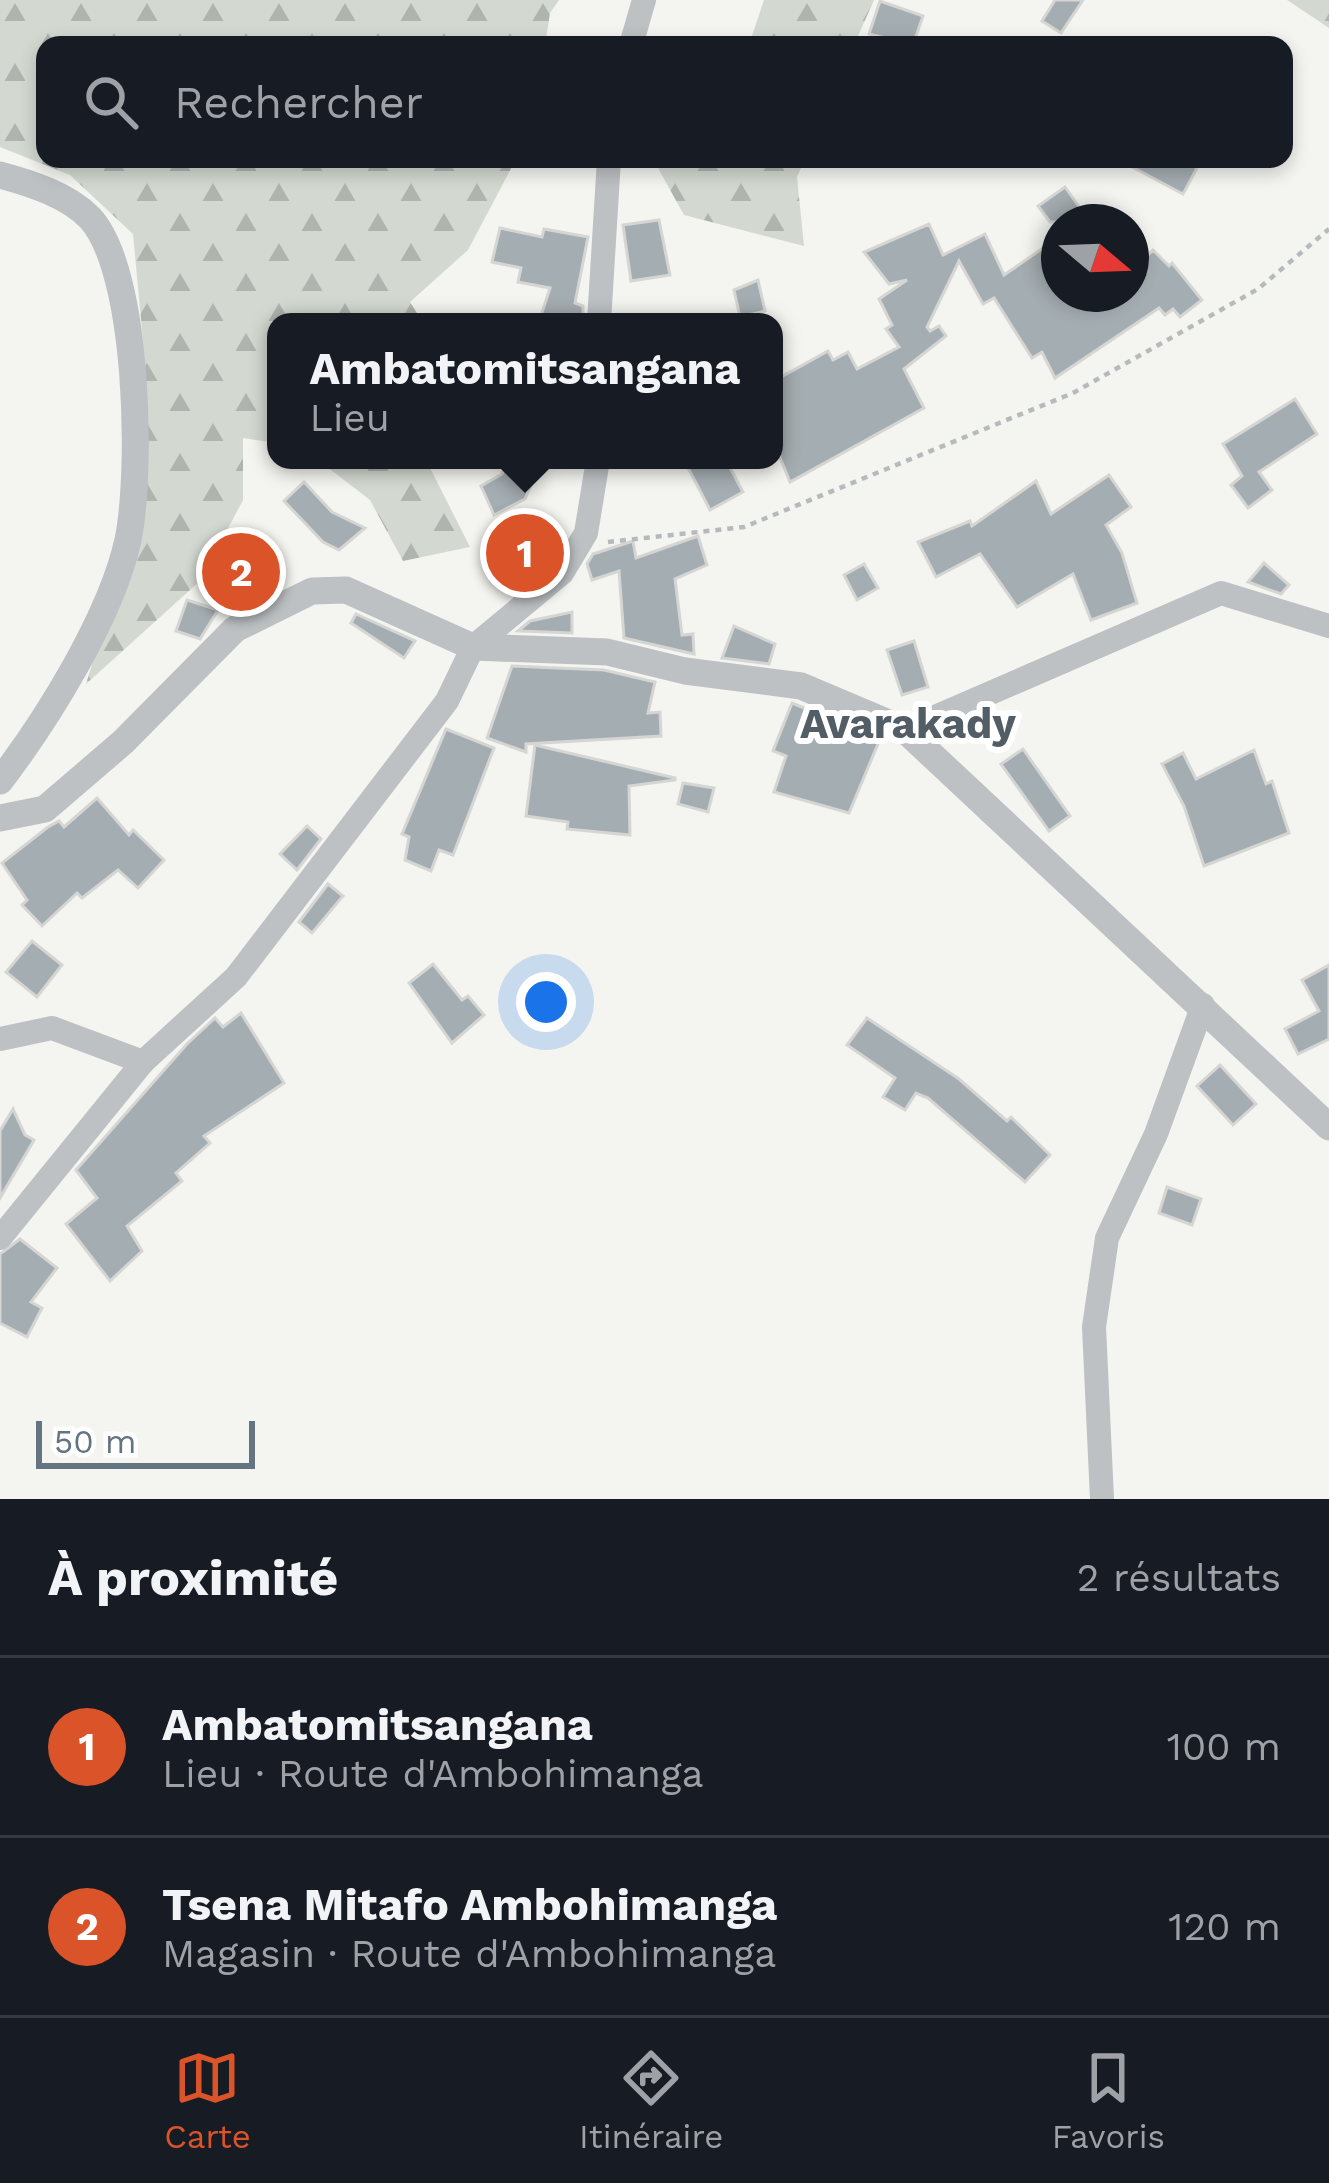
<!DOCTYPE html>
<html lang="fr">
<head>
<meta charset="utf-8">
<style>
	:root { --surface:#171b24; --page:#242831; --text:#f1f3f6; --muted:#9ea1a6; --line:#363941; --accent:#db5429 }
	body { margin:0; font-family:"Work Sans",sans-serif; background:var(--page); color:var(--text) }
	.compass { position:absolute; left:1041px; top:204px; width:108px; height:108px; border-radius:50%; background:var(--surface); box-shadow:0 6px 18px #0003; rotate:109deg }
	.scale { position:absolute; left:36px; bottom:30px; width:219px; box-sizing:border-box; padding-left:12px; border:6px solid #647480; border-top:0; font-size:33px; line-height:42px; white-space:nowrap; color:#647480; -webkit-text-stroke:9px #fff; paint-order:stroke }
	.you { position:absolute; left:546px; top:1002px; width:42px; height:42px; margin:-30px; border:9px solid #fff; border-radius:50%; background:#1a73e8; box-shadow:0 0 0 18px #1a73e833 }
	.badge { display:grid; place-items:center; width:78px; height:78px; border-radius:50%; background:var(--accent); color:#fff; font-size:39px; font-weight:700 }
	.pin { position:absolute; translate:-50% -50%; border:6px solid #fff; box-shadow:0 3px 12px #0006 }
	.popup { position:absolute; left:267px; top:313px; width:516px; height:156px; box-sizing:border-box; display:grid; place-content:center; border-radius:24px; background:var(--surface); filter:drop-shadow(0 3px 9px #0005); font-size:39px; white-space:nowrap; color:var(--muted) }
	.popup b { font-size:45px; color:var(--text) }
	.popup::after { content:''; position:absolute; left:50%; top:100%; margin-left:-24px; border:24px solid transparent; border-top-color:var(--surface) }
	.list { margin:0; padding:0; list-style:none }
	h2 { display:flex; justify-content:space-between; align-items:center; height:156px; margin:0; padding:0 48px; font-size:51px }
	h2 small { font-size:39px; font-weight:400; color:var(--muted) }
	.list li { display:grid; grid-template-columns:78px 1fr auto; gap:36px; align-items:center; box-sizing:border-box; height:180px; padding:0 48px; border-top:3px solid var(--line) }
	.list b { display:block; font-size:45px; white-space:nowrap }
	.list p { margin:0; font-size:39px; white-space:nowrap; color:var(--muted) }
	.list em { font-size:39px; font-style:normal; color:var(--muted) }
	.icon { flex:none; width:66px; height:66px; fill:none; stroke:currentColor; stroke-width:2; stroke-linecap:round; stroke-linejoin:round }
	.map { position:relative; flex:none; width:1329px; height:1499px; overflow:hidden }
	.search { position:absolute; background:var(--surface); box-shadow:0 6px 18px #0003; left:36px; right:36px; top:36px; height:132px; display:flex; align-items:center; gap:30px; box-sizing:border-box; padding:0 42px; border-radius:24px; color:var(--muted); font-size:45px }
	.sheet { height:516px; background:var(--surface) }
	nav { display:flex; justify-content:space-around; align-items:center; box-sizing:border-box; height:168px; border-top:3px solid var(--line); background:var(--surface); font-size:33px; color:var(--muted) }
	nav a { display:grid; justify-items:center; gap:6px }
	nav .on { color:var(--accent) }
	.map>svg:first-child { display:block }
</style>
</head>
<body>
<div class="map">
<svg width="1329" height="1499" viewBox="0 0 1329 1499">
	<defs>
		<pattern id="forest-firs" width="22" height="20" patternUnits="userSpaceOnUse" patternTransform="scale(3)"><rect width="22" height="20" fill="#d3d9d0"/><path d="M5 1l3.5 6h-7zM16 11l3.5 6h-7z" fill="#afb5ae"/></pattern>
	</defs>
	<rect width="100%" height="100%" fill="#f4f4f0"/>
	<g fill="url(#forest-firs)">
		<path d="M 0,0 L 559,0 L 550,13 L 545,45 L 45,45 L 45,159 L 516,159 L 468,250 L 410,302 L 423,322 L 276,322 L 276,443 L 243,438 L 243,500 L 200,581 L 86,684 L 102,631 L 145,362 L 133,234 L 70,175 L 0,147 Z"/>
		<path d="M 764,0 L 874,0 L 854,45 L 749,45 Z"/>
		<path d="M 1287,0 L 1329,0 L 1329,28 Z"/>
		<path d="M 653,159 L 805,159 L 797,177 L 804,246 L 684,215 Z"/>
		<path d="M 318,460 L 426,460 L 470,547 L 403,561 L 370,500 Z"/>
	</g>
	<g fill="#a4adb1" stroke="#d5d5d3" stroke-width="3">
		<path d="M 1055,0 L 1083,0 L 1061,33 L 1042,21 Z"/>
		<path d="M 880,1 L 923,16 L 913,45 L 869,34 Z"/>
		<path d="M 1117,159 L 1180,159 L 1197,168 L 1183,194 Z"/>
		<path d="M 1065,187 L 1090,222 L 1050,222 L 1038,206 Z"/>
		<path d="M 659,220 L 670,275 L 631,281 L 623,225 Z"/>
		<path d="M 929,224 L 943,255 L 985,234 L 1004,275 L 1059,237 L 1059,294 L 1131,294 L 1131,272 L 1153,250 L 1169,266 L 1172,263 L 1202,300 L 1180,317 L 1173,309 L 1165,315 L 1159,308 L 1055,378 L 1042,352 L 1032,358 L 994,298 L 983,304 L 959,261 L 927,327 L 930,331 L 939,326 L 946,336 L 904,369 L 924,408 L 790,482 L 774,443 L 774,381 L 828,351 L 833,360 L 848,352 L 857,369 L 899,347 L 886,329 L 892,325 L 879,299 L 907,280 L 889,284 L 864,252 Z"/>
		<path d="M 500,228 L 542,237 L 544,229 L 588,237 L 575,303 L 583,306 L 583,322 L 539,322 L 550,288 L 518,282 L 521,268 L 492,262 Z"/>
		<path d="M 758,280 L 765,311 L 740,317 L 734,290 Z"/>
		<path d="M 1295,399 L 1317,434 L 1259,472 L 1272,490 L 1248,508 L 1231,485 L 1242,476 L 1223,444 Z"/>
		<path d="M 507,460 L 542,460 L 525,499 L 494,515 L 481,486 L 502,474 Z"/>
		<path d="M 684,460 L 726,460 L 743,492 L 710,510 Z"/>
		<path d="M 1109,475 L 1131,507 L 1106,525 L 1122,553 L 1137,603 L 1091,620 L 1073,574 L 1017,607 L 980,554 L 936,577 L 918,542 L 970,521 L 972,526 L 1036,481 L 1051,514 Z"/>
		<path d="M 304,482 L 332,512 L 365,528 L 339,550 L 323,542 L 284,501 Z"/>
		<path d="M 235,534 L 268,545 L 249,602 L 239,607 L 213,598 Z"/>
		<path d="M 698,536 L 707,565 L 675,579 L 682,635 L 693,634 L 694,654 L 624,638 L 619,571 L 592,580 L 587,564 L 593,554 L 633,541 L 636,558 Z"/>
		<path d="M 1264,563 L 1289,585 L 1281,594 L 1248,582 Z"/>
		<path d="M 864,564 L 878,588 L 857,600 L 844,575 Z"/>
		<path d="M 187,600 L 218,610 L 200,639 L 176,631 Z"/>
		<path d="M 572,612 L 572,633 L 518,631 L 530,621 Z"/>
		<path d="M 356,614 L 415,641 L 404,658 L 351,623 Z"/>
		<path d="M 734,626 L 775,644 L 769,664 L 722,658 Z"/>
		<path d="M 914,641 L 928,687 L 902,695 L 887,650 Z"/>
		<path d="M 512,666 L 604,670 L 655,682 L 648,713 L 660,712 L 661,736 L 526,744 L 526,752 L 487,738 Z"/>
		<path d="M 792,703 L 880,739 L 849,813 L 774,792 L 786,756 L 773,751 Z"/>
		<path d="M 446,729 L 494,748 L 453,855 L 439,850 L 431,871 L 405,860 L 409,837 L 402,834 Z"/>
		<path d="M 535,745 L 675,778 L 675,780 L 629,786 L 630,835 L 567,829 L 568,822 L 526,816 Z"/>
		<path d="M 1023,749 L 1070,816 L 1049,831 L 1001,764 Z"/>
		<path d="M 1254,750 L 1266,784 L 1272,781 L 1289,833 L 1204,866 L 1184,806 L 1162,764 L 1183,753 L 1196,779 Z"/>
		<path d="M 683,783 L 714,788 L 708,812 L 678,804 Z"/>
		<path d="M 97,798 L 129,835 L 133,830 L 164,860 L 138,888 L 118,870 L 82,898 L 77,893 L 42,926 L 22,905 L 27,900 L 2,863 L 48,827 L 59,821 L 64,827 Z"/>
		<path d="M 307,826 L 321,839 L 297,870 L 280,854 Z"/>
		<path d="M 328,884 L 343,896 L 312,933 L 299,922 Z"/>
		<path d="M 32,941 L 62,965 L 37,997 L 6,972 Z"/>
		<path d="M 433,964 L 462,1000 L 468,996 L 484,1015 L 452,1043 L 409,983 Z"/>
		<path d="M 1329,965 L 1329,1039 L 1298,1054 L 1285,1029 L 1319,1011 L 1302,980 Z"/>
		<path d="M 241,1013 L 284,1083 L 204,1136 L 210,1143 L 176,1173 L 182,1181 L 127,1226 L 142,1251 L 110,1281 L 66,1224 L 97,1198 L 76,1170 L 187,1044 L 215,1018 L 223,1027 Z"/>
		<path d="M 867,1018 L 959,1079 L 1007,1121 L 1011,1117 L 1050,1155 L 1025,1182 L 928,1098 L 916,1093 L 905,1110 L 883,1097 L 895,1078 L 847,1045 Z"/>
		<path d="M 1220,1065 L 1256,1104 L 1233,1125 L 1197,1086 Z"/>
		<path d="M 13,1109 L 25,1135 L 34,1140 L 0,1198 L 0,1131 Z"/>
		<path d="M 1167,1187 L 1201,1199 L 1192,1225 L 1159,1213 Z"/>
		<path d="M 20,1239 L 57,1268 L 31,1302 L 42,1308 L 27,1337 L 0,1323 L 0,1254 Z"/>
	</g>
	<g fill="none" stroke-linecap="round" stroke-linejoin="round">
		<path stroke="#b7babc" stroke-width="4.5" stroke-dasharray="6 6" stroke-linecap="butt" d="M 608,542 L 744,527 L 1073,393 L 1258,289 L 1329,229"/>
		<g stroke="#bdc1c4" stroke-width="24">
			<path d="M 631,45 L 644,0"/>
			<path d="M 599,322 L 609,159"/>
			<path d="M 905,730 L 1221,593 L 1329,626"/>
			<path d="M 0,1039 L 52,1028 L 143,1062"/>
			<path d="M 0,1238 L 143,1062 L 236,977 L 447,701 L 473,647 L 562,573 L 586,533 L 598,460"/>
			<path d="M 1102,1499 L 1094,1327 L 1107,1238 L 1156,1134 L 1203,1005"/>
		</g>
		<g stroke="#bdc1c4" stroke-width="27">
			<path d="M 0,175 C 30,183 68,195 90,218 C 139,271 142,471 128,540 C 111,617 48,718 0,781"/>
			<path d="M 0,818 L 45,809 L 123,742 L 235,629 L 312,591 L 346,590 L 473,647 L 607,652 L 685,671 L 801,686 L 905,730 L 1329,1127"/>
		</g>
	</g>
	<g text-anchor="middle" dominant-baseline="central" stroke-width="12" stroke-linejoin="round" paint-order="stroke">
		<g font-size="42" font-weight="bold" fill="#525d66" stroke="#fff">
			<text x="908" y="723">Avarakady</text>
		</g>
	</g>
</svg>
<svg class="compass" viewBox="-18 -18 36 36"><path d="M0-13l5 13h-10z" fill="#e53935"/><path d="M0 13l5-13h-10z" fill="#9ea1a6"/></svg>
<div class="scale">50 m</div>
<div class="you"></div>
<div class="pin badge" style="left:525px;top:553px">1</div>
<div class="popup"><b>Ambatomitsangana</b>Lieu</div>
<div class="pin badge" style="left:241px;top:572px">2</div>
<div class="search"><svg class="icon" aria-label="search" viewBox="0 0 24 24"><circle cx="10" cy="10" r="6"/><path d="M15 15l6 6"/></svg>Rechercher</div>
</div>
<section class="sheet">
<h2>À proximité<small>2 résultats</small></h2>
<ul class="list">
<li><span class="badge">1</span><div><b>Ambatomitsangana</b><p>Lieu · Route d'Ambohimanga</p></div><em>100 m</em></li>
<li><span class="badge">2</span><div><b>Tsena Mitafo Ambohimanga</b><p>Magasin · Route d'Ambohimanga</p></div><em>120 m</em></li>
</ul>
</section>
<nav>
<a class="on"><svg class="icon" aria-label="map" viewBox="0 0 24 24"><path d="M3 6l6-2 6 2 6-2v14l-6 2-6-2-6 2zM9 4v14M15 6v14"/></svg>Carte</a>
<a><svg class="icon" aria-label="directions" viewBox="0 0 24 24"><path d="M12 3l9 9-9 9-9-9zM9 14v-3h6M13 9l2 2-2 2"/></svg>Itinéraire</a>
<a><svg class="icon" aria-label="saved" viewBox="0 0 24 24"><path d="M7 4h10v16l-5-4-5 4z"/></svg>Favoris</a>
</nav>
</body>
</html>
